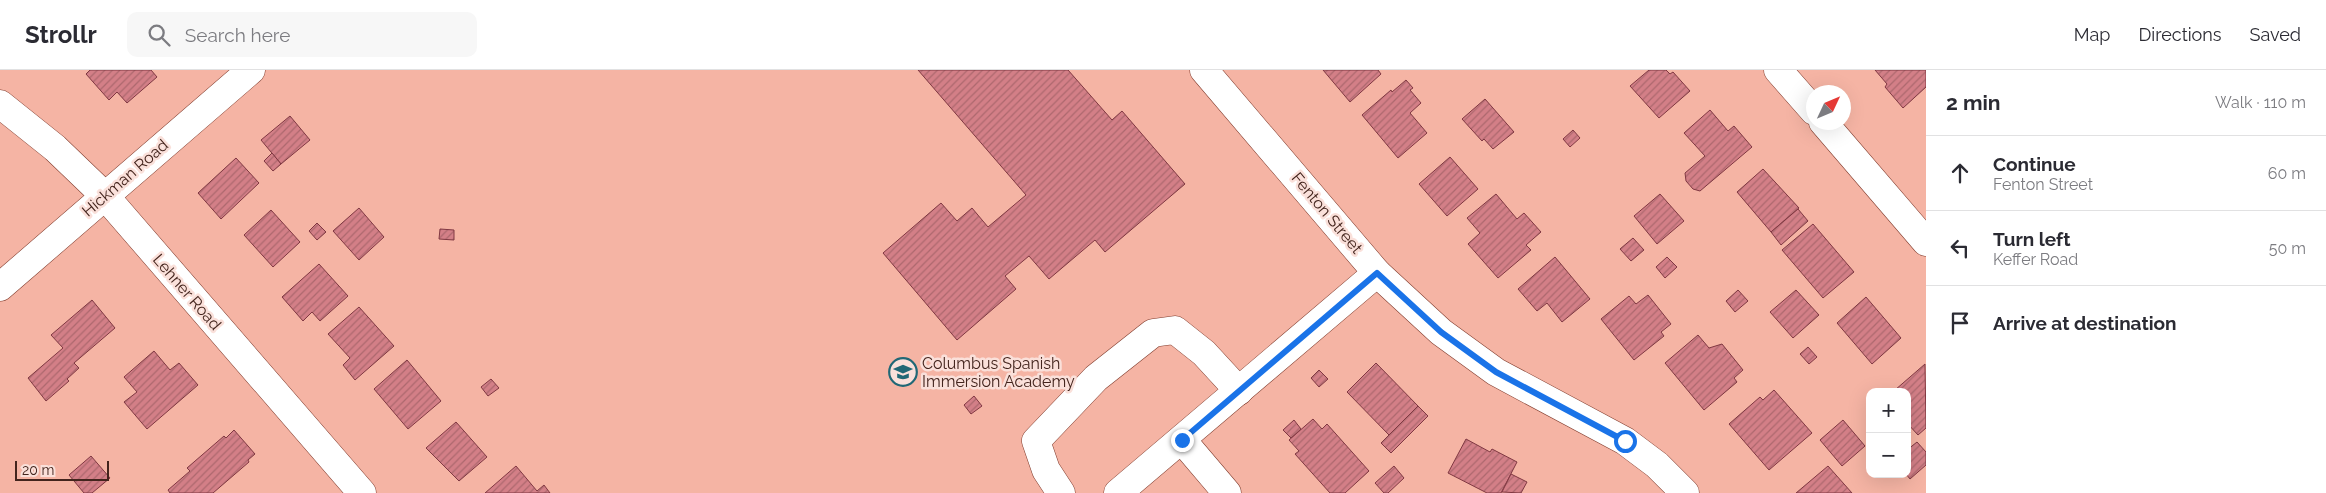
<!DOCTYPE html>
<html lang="en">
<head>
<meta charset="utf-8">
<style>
	:root { --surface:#fff; --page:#f7f7f7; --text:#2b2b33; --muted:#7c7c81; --line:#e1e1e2 }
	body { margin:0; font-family:Raleway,sans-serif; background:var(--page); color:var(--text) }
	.controls { position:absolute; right:15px; bottom:15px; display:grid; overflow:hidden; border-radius:10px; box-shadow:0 5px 20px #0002 }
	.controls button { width:45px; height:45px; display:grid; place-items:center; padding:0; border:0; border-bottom:1px solid var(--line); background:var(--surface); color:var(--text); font:25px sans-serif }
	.compass { position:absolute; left:1806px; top:15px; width:45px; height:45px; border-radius:50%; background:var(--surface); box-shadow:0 5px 20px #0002; rotate:46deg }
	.scale { position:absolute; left:15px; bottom:12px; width:94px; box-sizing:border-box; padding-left:5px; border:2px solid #43241d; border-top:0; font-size:14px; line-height:18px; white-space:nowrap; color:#43241d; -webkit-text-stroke:4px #fae0da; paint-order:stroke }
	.stop { position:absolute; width:15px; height:15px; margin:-11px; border:4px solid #1a73e8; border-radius:50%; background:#fff }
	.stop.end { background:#1a73e8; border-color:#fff; box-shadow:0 1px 5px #0008 }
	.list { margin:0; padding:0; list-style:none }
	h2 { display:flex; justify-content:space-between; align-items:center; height:65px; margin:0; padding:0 20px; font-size:21px }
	h2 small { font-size:16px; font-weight:400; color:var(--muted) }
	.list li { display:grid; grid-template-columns:32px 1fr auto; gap:15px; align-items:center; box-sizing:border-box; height:75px; padding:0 20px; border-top:1px solid var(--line) }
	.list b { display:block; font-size:19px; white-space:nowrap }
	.list p { margin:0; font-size:16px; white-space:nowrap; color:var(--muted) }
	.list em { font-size:16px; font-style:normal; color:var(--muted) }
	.icon { flex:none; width:28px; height:28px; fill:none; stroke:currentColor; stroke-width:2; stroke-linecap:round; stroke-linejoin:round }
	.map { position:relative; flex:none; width:1926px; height:423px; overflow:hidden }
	header { display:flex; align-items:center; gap:30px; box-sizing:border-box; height:70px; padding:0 25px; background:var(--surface); border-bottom:1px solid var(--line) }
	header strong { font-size:24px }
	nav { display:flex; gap:28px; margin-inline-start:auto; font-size:18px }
	.search { width:350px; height:45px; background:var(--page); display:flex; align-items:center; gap:12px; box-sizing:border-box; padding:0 18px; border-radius:10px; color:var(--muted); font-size:19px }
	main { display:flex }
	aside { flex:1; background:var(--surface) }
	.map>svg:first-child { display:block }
</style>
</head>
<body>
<header>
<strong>Strollr</strong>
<div class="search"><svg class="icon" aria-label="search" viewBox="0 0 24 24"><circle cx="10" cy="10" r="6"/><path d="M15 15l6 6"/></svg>Search here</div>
<nav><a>Map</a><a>Directions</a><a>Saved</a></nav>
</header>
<main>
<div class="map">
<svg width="1926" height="423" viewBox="0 0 1926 423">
	<defs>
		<pattern id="building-hatch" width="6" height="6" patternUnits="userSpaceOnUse" patternTransform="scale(1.25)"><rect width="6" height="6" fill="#d37f87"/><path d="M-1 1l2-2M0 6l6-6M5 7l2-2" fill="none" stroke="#ad686e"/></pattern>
	</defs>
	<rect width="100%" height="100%" fill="#f5b4a4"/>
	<g fill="url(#building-hatch)" stroke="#803842">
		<path d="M 90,0 L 151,0 L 157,7 L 127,33 L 117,22 L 109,30 L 86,4 Z"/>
		<path d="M 918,0 L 1068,0 L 1112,50 L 1122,41 L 1185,114 L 1105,182 L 1095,170 L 1049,209 L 1029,186 L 1005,206 L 1016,219 L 957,270 L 883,183 L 941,133 L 957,151 L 972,138 L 988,157 L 1026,125 Z"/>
		<path d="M 1323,0 L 1378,0 L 1381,4 L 1350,32 Z"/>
		<path d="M 1649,0 L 1666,0 L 1670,4 L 1673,2 L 1690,21 L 1659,48 L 1630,16 Z"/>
		<path d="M 1875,0 L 1926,0 L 1926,17 L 1903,38 L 1885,17 L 1887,14 Z"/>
		<path d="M 1406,10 L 1413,18 L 1410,20 L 1421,33 L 1410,43 L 1427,63 L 1398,88 L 1362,45 L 1391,20 L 1392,22 Z"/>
		<path d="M 1485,29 L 1514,62 L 1493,79 L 1484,69 L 1482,71 L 1462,49 Z"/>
		<path d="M 1710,40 L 1728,61 L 1734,56 L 1752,77 L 1700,121 L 1693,119 L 1686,111 L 1685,103 L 1705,86 L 1684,63 Z"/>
		<path d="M 290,46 L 310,70 L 281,94 L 261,70 Z"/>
		<path d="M 1573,60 L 1580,68 L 1570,77 L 1563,69 Z"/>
		<path d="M 272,83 L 281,94 L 273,101 L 264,91 Z"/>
		<path d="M 1450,87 L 1478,119 L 1447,146 L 1419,114 Z"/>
		<path d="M 236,88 L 259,113 L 221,149 L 198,123 Z"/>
		<path d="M 1763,99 L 1799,138 L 1771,162 L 1737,122 Z"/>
		<path d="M 1496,124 L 1517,149 L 1524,143 L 1541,162 L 1526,175 L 1531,180 L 1498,208 L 1468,174 L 1480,163 L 1467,148 Z"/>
		<path d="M 1660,124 L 1684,151 L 1657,174 L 1634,146 Z"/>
		<path d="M 359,138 L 384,167 L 359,190 L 333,161 Z"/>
		<path d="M 1798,139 L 1808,151 L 1781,175 L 1771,162 Z"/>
		<path d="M 271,140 L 300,172 L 273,197 L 244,165 Z"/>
		<path d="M 317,153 L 326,162 L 317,170 L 309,161 Z"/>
		<path d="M 1813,154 L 1854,202 L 1823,228 L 1782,180 Z"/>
		<path d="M 440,159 L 454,160 L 454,170 L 439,169 Z"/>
		<path d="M 1633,168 L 1644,180 L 1631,191 L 1620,179 Z"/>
		<path d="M 1555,187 L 1590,229 L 1562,252 L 1547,233 L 1537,241 L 1518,219 Z"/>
		<path d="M 1667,187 L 1677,197 L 1665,208 L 1656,197 Z"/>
		<path d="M 319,194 L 348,226 L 320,251 L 312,242 L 303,251 L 282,227 Z"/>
		<path d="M 1738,220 L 1748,231 L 1735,242 L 1726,231 Z"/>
		<path d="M 1796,220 L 1819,245 L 1793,268 L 1770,242 Z"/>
		<path d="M 1648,225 L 1671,254 L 1661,262 L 1664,266 L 1634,290 L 1601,249 L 1629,226 L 1636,234 Z"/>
		<path d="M 1866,227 L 1901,268 L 1872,294 L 1837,253 Z"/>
		<path d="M 92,230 L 115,258 L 74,293 L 79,298 L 67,309 L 69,311 L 46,331 L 28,308 L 63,278 L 51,265 Z"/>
		<path d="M 359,237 L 394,276 L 355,310 L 343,295 L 350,288 L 328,264 Z"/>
		<path d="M 1698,265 L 1709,278 L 1722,274 L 1743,300 L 1734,308 L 1737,312 L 1704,340 L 1665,293 Z"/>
		<path d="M 1808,277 L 1817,287 L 1809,294 L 1800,284 Z"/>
		<path d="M 154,281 L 170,300 L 179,293 L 198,315 L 147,359 L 124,332 L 137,322 L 124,307 Z"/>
		<path d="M 407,290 L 441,331 L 408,359 L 374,319 Z"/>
		<path d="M 1376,293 L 1418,336 L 1389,365 L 1347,322 Z"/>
		<path d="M 1925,294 L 1926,358 L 1918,365 L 1907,353 L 1907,322 L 1897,322 L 1895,320 Z"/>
		<path d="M 1319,300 L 1328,309 L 1319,317 L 1311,308 Z"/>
		<path d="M 491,309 L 499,318 L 488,326 L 481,317 Z"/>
		<path d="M 1774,320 L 1812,363 L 1769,400 L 1729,354 L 1760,327 L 1763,330 Z"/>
		<path d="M 974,326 L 982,336 L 971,344 L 964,335 Z"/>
		<path d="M 1418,336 L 1428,346 L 1391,383 L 1381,373 Z"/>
		<path d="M 1313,349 L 1322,359 L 1327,354 L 1369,401 L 1345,423 L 1330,423 L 1295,384 L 1299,381 L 1289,370 Z"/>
		<path d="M 1294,350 L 1301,359 L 1291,368 L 1283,360 Z"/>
		<path d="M 1843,350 L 1865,376 L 1842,396 L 1820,370 Z"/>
		<path d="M 456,352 L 487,387 L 459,411 L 426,378 Z"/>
		<path d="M 234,360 L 255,384 L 248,390 L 249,392 L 213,423 L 170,423 L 168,420 L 190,401 L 187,398 L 224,366 L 226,368 Z"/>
		<path d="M 1466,369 L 1490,382 L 1492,379 L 1517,392 L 1501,423 L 1487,423 L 1448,403 Z"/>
		<path d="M 1917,372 L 1926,382 L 1926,395 L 1910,409 L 1906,404 L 1907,404 L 1907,380 Z"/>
		<path d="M 91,386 L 110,408 L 92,423 L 84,423 L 69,405 Z"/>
		<path d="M 516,396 L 537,421 L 544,415 L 550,423 L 485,423 Z"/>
		<path d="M 1394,396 L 1404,408 L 1388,423 L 1384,423 L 1375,413 Z"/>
		<path d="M 1828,396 L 1852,423 L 1796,423 Z"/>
		<path d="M 1511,404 L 1527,412 L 1521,423 L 1502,422 Z"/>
	</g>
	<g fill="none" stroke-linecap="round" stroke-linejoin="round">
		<defs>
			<g id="minor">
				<path d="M 1204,0 L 1377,203 L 1441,262 L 1496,302 L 1625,371 L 1657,395 L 1685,423"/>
				<path d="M 1778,0 L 1814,41"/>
				<path d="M 0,34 L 55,78 L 105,126 L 362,423"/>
				<path d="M 1823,52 L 1926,172"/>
				<path d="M 0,217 L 251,0"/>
				<path d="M 1182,370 L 1227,423"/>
				<path d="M 1061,423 L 1046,400 L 1036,371 L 1096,308 L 1153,263 L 1175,260 L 1204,283 L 1239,321"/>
				<path d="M 1118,423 L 1377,203"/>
			</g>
		</defs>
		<use href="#minor" stroke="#813c2d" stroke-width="29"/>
		<use href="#minor" stroke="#fff" stroke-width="28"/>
	</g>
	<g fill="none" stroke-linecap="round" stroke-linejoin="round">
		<path stroke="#1a73e8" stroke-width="6" d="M 1182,370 L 1377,203 L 1441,262 L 1496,302 L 1625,371"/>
	</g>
	<defs>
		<symbol id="school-ring" viewBox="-11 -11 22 22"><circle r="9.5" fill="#fae0da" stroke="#216876" stroke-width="1.5"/><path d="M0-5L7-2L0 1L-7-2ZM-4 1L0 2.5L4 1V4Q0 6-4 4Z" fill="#216876"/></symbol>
	</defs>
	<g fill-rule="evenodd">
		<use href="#school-ring" x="887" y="286" width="32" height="32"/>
	</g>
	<g text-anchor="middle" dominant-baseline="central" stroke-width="5" stroke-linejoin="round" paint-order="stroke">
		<g font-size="16" fill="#43241d" stroke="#fae0da">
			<text transform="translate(125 108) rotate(-41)">Hickman Road</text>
			<text transform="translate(1327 143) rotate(50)">Fenton Street</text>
			<text transform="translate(187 222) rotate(49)">Lehner Road</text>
		</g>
		<g font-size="16" fill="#43241d" stroke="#fae0da" text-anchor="start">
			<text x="922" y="293">Columbus Spanish<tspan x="922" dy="18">Immersion Academy</tspan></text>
		</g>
	</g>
</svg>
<div class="controls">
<button>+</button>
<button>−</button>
</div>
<svg class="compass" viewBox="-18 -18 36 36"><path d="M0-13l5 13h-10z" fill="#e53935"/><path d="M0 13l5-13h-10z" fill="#7c7c81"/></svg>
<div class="scale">20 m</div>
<div class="stop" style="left:1625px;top:371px"></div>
<div class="stop end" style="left:1182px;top:370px"></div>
</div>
<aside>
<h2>2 min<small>Walk · 110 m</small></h2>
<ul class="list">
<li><svg class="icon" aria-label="ahead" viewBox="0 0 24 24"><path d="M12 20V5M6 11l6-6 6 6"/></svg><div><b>Continue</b><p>Fenton Street</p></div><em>60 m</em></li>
<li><svg class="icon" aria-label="left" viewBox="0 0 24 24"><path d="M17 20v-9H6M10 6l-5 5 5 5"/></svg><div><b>Turn left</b><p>Keffer Road</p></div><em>50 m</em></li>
<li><svg class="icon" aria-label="arrive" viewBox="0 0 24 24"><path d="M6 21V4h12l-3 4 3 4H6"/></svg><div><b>Arrive at destination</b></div></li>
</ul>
</aside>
</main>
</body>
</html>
